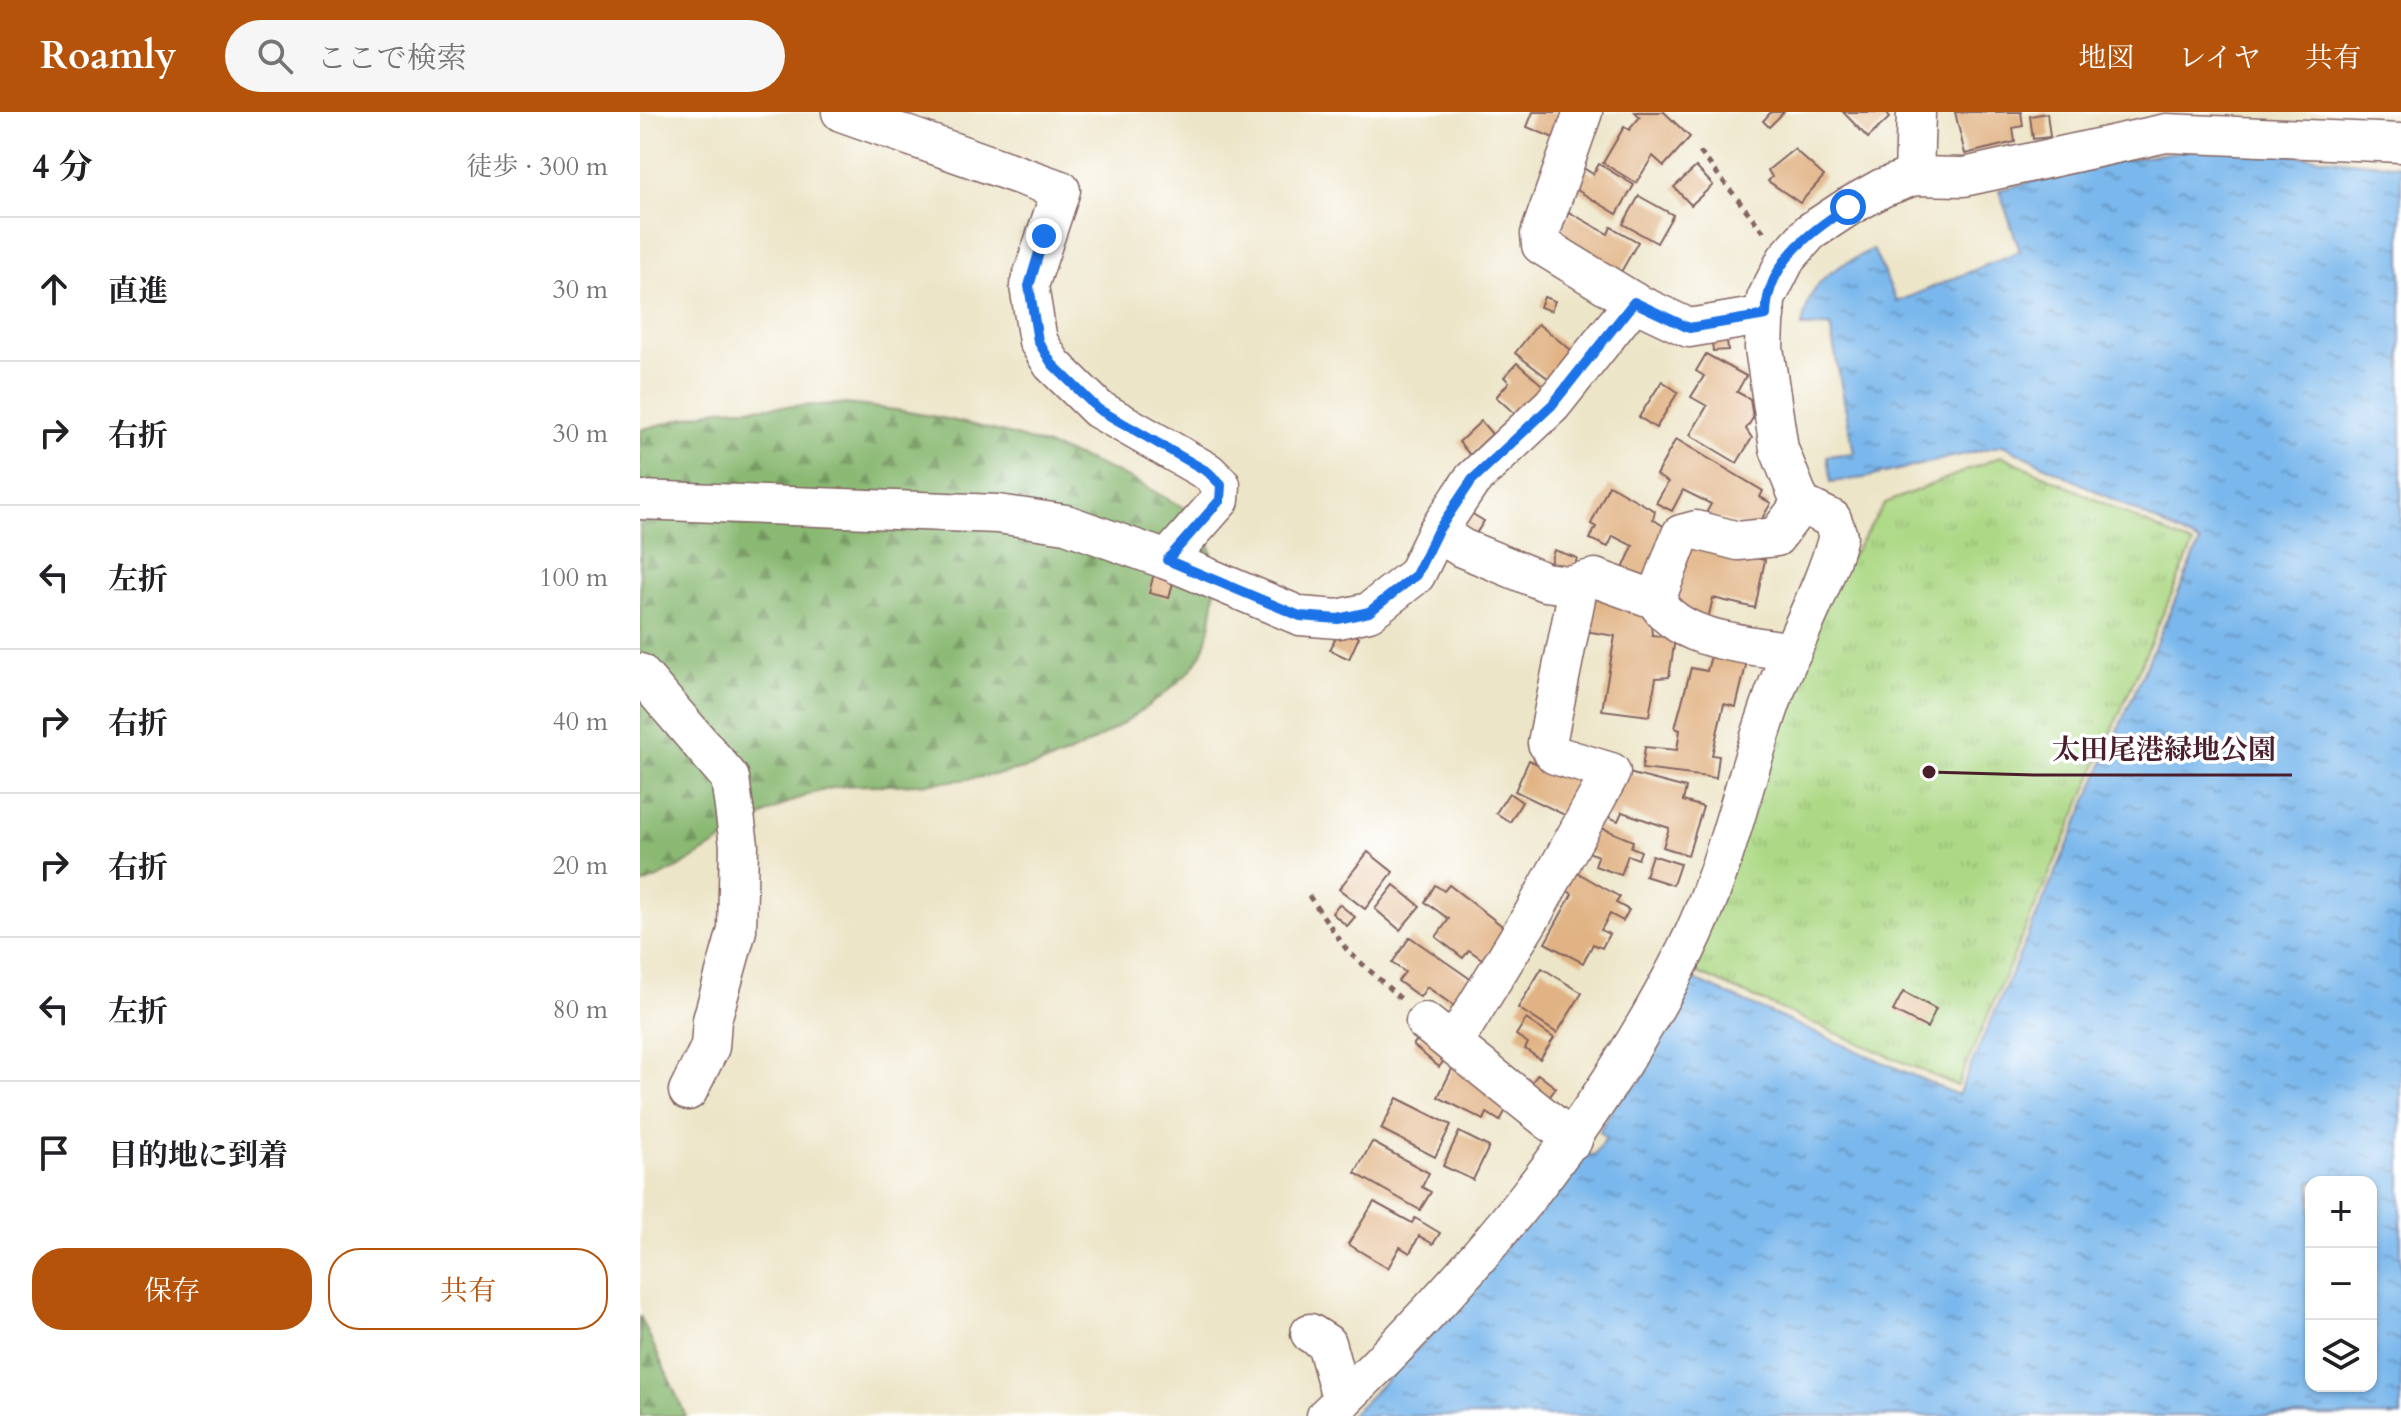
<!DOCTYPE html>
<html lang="ja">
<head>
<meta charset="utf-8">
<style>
	:root { --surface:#fff; --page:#f6f6f6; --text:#202124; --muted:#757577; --line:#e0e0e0; --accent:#b45309 }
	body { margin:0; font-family:Cardo,"Noto Serif JP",serif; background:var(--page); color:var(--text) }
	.controls { position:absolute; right:24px; bottom:24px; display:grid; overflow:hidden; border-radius:16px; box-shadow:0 2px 6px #0004 }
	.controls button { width:72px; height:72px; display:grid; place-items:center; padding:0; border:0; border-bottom:2px solid var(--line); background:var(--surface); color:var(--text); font:40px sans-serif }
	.stop { position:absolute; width:24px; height:24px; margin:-18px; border:6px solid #1a73e8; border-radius:50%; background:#fff }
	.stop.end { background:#1a73e8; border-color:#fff; box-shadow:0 2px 8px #0008 }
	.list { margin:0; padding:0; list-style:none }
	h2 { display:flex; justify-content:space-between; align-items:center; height:104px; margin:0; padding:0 32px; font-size:34px }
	h2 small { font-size:26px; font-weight:400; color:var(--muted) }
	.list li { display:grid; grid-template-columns:52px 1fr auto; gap:24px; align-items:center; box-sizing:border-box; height:144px; padding:0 32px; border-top:2px solid var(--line) }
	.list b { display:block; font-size:30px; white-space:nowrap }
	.list em { font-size:26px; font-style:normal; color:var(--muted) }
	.actions { display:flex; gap:16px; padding:24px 32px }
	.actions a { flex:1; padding:18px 0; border:2px solid var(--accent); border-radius:32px; text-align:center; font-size:28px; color:var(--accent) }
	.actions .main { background:var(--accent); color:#fff }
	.icon { flex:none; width:44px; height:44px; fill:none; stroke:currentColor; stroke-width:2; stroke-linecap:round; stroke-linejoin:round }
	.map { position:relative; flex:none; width:1761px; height:1304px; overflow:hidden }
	header { display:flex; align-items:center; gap:48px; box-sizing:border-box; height:112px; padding:0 40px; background:var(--accent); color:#fff }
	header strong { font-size:38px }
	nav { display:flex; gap:44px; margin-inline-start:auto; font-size:28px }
	.search { width:560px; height:72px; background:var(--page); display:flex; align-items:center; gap:20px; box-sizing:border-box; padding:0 28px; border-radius:44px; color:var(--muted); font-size:30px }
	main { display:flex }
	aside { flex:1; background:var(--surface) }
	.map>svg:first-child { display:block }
</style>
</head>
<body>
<header>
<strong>Roamly</strong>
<div class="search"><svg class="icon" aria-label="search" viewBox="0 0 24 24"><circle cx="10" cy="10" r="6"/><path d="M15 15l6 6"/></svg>ここで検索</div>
<nav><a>地図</a><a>レイヤ</a><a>共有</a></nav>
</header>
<main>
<aside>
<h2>4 分<small>徒歩 · 300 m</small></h2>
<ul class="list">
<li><svg class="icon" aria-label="ahead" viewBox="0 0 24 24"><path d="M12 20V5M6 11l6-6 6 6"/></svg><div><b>直進</b></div><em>30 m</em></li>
<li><svg class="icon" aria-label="right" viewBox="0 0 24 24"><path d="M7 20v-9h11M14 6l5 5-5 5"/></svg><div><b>右折</b></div><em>30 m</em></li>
<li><svg class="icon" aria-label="left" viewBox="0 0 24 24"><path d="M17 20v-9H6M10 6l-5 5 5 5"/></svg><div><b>左折</b></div><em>100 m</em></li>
<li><svg class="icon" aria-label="right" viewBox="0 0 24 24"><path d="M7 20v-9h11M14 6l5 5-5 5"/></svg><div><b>右折</b></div><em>40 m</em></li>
<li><svg class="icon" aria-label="right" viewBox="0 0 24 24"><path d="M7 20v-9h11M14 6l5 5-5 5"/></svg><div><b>右折</b></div><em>20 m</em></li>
<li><svg class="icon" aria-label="left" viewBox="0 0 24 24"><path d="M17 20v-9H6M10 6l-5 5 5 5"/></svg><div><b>左折</b></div><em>80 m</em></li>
<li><svg class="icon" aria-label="arrive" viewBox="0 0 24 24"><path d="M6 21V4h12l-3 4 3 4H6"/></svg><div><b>目的地に到着</b></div></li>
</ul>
<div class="actions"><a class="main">保存</a><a>共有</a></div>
</aside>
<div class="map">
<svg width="1761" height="1304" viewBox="0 0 1761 1304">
	<defs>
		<pattern id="forest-firs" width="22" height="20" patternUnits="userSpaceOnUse" patternTransform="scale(2)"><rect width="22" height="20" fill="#8ab973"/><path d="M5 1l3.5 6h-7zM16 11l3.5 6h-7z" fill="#73965f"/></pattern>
		<pattern id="park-tufts" width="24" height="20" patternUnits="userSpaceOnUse" patternTransform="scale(2)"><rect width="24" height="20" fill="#add986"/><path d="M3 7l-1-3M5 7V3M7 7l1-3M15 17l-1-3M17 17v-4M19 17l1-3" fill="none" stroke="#96ba74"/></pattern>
		<pattern id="water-ripples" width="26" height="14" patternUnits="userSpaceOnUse" patternTransform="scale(2)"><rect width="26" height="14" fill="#79b7ec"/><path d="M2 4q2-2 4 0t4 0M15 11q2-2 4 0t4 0" fill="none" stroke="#6594bf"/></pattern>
	</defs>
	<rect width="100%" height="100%" fill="#fff"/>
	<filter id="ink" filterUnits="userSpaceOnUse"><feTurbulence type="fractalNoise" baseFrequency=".0125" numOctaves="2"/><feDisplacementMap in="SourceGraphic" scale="16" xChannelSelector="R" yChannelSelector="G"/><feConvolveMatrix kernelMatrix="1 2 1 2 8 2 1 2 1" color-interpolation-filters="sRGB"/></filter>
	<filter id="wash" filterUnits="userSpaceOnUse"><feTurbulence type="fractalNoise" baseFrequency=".006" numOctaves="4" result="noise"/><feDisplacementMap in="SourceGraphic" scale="32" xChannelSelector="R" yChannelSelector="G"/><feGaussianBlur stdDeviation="1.8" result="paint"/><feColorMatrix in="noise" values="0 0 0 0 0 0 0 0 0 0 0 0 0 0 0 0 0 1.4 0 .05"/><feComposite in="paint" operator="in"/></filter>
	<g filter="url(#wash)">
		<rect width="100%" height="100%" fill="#ede5c8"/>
		<g fill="url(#forest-firs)" stroke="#6a6c4f" stroke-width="2">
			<path d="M 202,292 C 304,300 436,333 524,385 C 534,391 548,396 555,405 C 577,433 578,468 572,503 C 570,519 567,534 558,548 C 539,578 459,629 426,643 C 380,663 304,672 254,673 C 232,673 210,672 188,677 C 119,693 66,749 0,773 L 0,318 L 79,297 Z"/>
			<path d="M 0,1204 L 5,1215 L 46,1304 L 0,1304 Z"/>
		</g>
		<path fill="url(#park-tufts)" stroke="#7c7c58" stroke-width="2" d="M 1362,344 L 1553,433 L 1317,974 L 1049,857 L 1157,557 L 1196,469 L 1245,391 Z"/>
		<path fill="url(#water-ripples)" stroke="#626b8c" stroke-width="2" fill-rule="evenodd" d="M 1567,35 L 1761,54 L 1761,1304 L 710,1304 L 784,1230 L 946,1040 L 954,1044 L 966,1026 L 959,1020 L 1046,864 L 1318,983 L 1560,431 L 1363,333 L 1224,366 L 1191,370 L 1187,344 L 1214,341 L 1190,214 L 1162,215 C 1171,164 1191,159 1233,137 L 1257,190 L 1380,139 L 1359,78 L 1459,52 ZM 1671,1070 L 1731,1070 L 1731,1274 L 1671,1274 Z"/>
		<g id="blocks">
			<g fill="#e1b384">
				<path d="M 893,0 L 932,0 L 921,29 L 887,15 Z"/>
				<path d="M 995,0 L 1024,0 L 1050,25 L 1024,54 L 1013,44 L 996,71 L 963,51 L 984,15 L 989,18 L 1000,5 Z"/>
				<path d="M 1131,0 L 1144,0 L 1129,15 L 1123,9 Z"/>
				<path d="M 1203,0 L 1246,0 L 1250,5 L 1228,26 Z"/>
				<path d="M 1315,0 L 1381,0 L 1383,14 L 1373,16 L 1375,30 L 1325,42 Z"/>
				<path d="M 1407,1 L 1410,25 L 1393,27 L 1390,4 Z"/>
				<path d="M 1154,37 L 1184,64 L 1160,91 L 1128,69 L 1132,65 L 1128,58 Z"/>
				<path d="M 959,52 L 994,73 L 977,102 L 932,75 L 943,56 L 953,62 Z"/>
				<path d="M 1056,55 L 1073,73 L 1051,93 L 1034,75 Z"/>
				<path d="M 999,84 L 1033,103 L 1017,131 L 983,112 Z"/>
				<path d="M 929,100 L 968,122 L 971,115 L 998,130 L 977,167 L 912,131 Z"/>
				<path d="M 904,185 L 915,189 L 911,199 L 900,195 Z"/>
				<path d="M 898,212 L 931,238 L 909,267 L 875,241 Z"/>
				<path d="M 1086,219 L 1088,238 L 1073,239 L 1071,221 Z"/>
				<path d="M 1066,242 L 1106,264 L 1097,280 L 1110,287 L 1113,306 L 1106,317 L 1112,326 L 1097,351 L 1050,323 L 1067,294 L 1051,285 L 1064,264 L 1056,259 Z"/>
				<path d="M 877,251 L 908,278 L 882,308 L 856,285 L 869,270 L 864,265 Z"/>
				<path d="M 1022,269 L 1038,280 L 1016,316 L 999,305 Z"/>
				<path d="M 841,309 L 852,322 L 830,343 L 819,330 Z"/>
				<path d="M 1036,327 L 1123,379 L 1120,385 L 1131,391 L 1116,417 L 1065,403 L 1071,392 L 1043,378 L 1032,399 L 1016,391 L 1028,370 L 1016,363 Z"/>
				<path d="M 969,373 L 1015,399 L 1013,407 L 1036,423 L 1011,475 L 981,461 L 993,434 L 973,424 L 968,435 L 950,427 L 956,415 L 951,412 Z"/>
				<path d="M 826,398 L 844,409 L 830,431 L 813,420 Z"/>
				<path d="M 1049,431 L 1125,448 L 1115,496 L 1073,486 L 1068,507 L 1032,498 Z"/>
				<path d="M 914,438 L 937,446 L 931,465 L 908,458 Z"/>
				<path d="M 514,461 L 534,467 L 529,486 L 509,481 Z"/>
				<path d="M 956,472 L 1009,492 L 1012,523 L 1035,527 L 1029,565 L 1016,566 L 1009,604 L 962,598 L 975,524 L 945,519 Z"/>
				<path d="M 700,516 L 719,525 L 709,547 L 690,538 Z"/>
				<path d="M 1072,540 L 1107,549 L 1096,595 L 1084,592 L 1072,643 L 1079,644 L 1076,666 L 1002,657 L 1005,635 L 1037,638 L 1040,618 L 1035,616 L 1051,556 L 1067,559 Z"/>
				<path d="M 889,648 L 912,659 L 958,668 L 937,709 L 875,679 Z"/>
				<path d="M 977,658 L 1046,676 L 1043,689 L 1063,695 L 1048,743 L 1023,735 L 1029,716 L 982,700 L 978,709 L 957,700 Z"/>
				<path d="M 869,681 L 882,690 L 870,710 L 856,701 Z"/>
				<path d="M 957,714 L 993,729 L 991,735 L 1001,739 L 998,747 L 988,743 L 981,763 L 955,754 L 958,744 L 946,739 Z"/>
				<path d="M 728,740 L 753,760 L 725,797 L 699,777 Z"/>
				<path d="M 1012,743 L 1040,752 L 1033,773 L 1005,764 Z"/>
				<path d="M 933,758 L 980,785 L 976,791 L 989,798 L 983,809 L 970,802 L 961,818 L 969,822 L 962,836 L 953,832 L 943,851 L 905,831 L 932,782 L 923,776 Z"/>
				<path d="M 754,773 L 780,794 L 760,818 L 735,797 Z"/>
				<path d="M 795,773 L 804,779 L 809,773 L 874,823 L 852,854 L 829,838 L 823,846 L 796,825 L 809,807 L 785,790 Z"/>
				<path d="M 699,792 L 715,805 L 707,814 L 692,801 Z"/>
				<path d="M 770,825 L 839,873 L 821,899 L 787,875 L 780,885 L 758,869 L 765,860 L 752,851 Z"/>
				<path d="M 902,856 L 942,881 L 917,921 L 878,896 Z"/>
				<path d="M 1263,880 L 1296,897 L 1287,916 L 1253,899 Z"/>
				<path d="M 886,907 L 914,926 L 900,947 L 885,937 L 888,931 L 876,923 Z"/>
				<path d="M 784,920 L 810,941 L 799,955 L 773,933 Z"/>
				<path d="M 816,949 L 870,990 L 860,1009 L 847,1001 L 844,1008 L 798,985 Z"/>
				<path d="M 898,962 L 916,976 L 905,991 L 887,977 Z"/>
				<path d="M 757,986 L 811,1013 L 795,1045 L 741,1017 Z"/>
				<path d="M 819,1020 L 849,1035 L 833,1068 L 803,1054 Z"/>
				<path d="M 732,1030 L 789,1061 L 782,1075 L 791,1080 L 780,1098 L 715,1061 Z"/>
				<path d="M 734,1090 L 772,1111 L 775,1106 L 800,1121 L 793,1132 L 779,1124 L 770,1141 L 760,1135 L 748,1156 L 708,1132 Z"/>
			</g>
		</g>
	</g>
	<g filter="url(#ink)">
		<use href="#blocks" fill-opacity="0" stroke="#836462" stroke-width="2"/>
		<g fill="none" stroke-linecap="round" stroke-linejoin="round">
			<defs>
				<g id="minor">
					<path d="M 201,0 L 421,78 L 389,174 L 398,229 L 412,252 L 458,297 L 568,360 L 581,373 L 580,388 L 527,448"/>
					<path d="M 1274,64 L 1276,0"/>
					<path d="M 994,190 L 1049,216 L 1126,203"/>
					<path d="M 0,388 L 358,402 L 426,412 L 527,448 L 660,504 L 698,507 L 729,500 L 776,463 L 797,420 L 832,368 L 912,293 L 994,190 L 901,133 L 900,122 L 943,0"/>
					<path d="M 797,420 L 822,436 L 905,470 L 928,473 L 955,466 L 1016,488"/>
					<path d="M 1152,540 C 1110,532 1038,530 1016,488 L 1041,422 L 1056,418 L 1098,429 L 1136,425 L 1161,392"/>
					<path d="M 0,561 L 90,666 L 99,733 L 97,818 L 72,908 L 70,935 L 48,979"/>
					<path d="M 785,910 L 933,1028"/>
					<path d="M 813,932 L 893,802 L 971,660 L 915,643 L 907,631 L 939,471"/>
					<path d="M 670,1221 L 686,1231 L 702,1289"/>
					<path d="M 686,1304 C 830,1167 956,1016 1046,838 C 1088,754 1104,662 1137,575 C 1156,525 1184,476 1198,424 L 1192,407 L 1161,392 L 1139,337 L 1124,236 L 1126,187 L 1146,147 L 1170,120 L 1208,95 L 1242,76 L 1274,64 L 1324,65 L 1526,21 L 1761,31"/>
				</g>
			</defs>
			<use href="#minor" stroke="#836462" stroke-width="41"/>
			<g stroke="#836462" stroke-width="5" stroke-dasharray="6 6" stroke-linecap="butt">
				<path d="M 1060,40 L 1127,124"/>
				<path d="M 669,784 L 707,838 L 761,887"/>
			</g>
			<use href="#minor" stroke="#fff" stroke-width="38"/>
		</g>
	</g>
	<g fill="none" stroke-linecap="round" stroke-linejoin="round" filter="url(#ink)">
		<path stroke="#1a73e8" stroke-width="10" d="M 404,124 L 389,174 L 398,229 L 412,252 L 458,297 L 568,360 L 581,373 L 580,388 L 527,448 L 660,504 L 698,507 L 729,500 L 776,463 L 797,420 L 832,368 L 912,293 L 994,190 L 1049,216 L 1126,203 C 1127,152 1168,121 1208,95"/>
	</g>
	<path fill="none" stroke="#4a1f2b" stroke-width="3" d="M1289 660L1396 663H1652"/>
	<circle fill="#4a1f2b" stroke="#fff" stroke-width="3" cx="1289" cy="660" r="8"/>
	<g font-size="28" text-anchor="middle" font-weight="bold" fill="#4a1f2b" stroke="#fff" stroke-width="7" stroke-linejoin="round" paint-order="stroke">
		<text x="1524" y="647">太田尾港緑地公園</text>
	</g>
</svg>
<div class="controls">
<button>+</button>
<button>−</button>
<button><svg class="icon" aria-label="layers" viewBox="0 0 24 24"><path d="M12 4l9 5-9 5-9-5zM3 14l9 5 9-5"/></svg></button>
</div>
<div class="stop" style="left:1208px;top:95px"></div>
<div class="stop end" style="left:404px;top:124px"></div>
</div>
</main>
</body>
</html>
